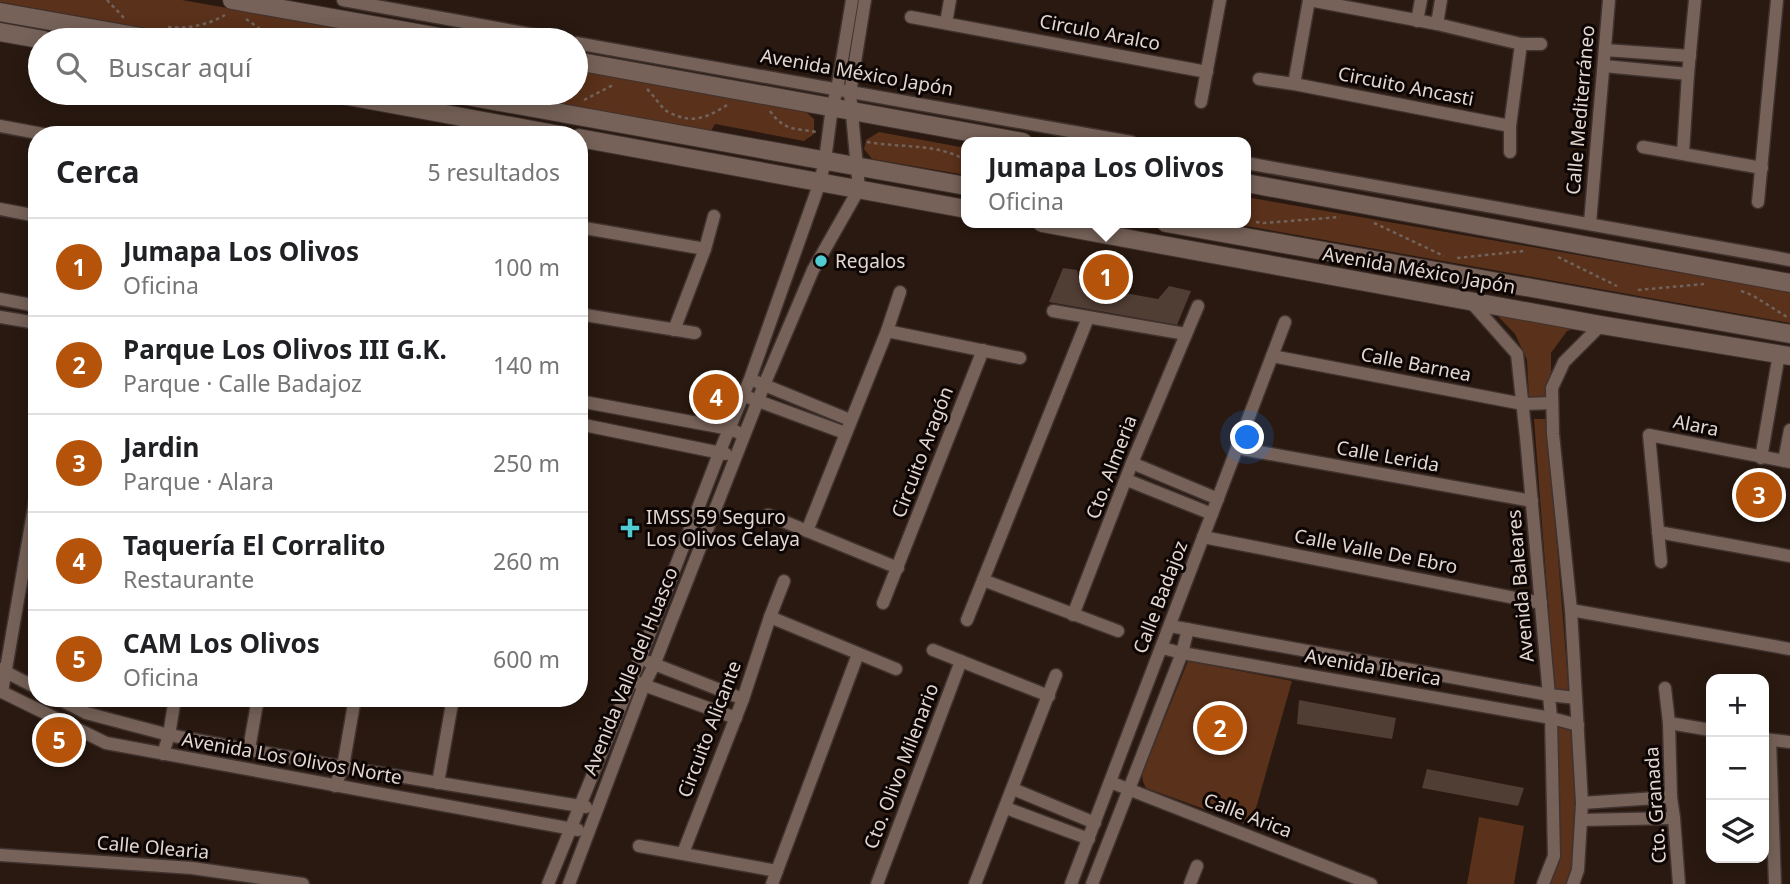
<!DOCTYPE html>
<html lang="es">
<head>
<meta charset="utf-8">
<style>
	:root { --surface:#fff; --page:#f6f6f6; --text:#202124; --muted:#757577; --line:#e0e0e0; --accent:#b45309 }
	body { margin:0; font-family:"Noto Sans",sans-serif; background:var(--page); color:var(--text) }
	.controls { position:absolute; right:21px; bottom:21px; display:grid; overflow:hidden; border-radius:14px; box-shadow:0 4px 18px #0003 }
	.controls button { width:63px; height:63px; display:grid; place-items:center; padding:0; border:0; border-bottom:2px solid var(--line); background:var(--surface); color:var(--text); font:35px sans-serif }
	.you { position:absolute; left:1248px; top:438px; width:24px; height:24px; margin:-18px; border:5px solid #fff; border-radius:50%; background:#1a73e8; box-shadow:0 0 0 10px #1a73e833 }
	.badge { display:grid; place-items:center; width:46px; height:46px; border-radius:50%; background:var(--accent); color:#fff; font-size:23px; font-weight:700 }
	.pin { position:absolute; translate:-50% -50%; border:4px solid #fff; box-shadow:0 2px 7px #0006 }
	.popup { position:absolute; left:961px; top:137px; width:290px; height:91px; box-sizing:border-box; display:grid; place-content:center; border-radius:14px; background:var(--surface); filter:drop-shadow(0 2px 5px #0005); font-size:23px; white-space:nowrap; color:var(--muted) }
	.popup b { font-size:26px; color:var(--text) }
	.popup::after { content:''; position:absolute; left:50%; top:100%; margin-left:-14px; border:14px solid transparent; border-top-color:var(--surface) }
	.list { margin:0; padding:0; list-style:none }
	h2 { display:flex; justify-content:space-between; align-items:center; height:91px; margin:0; padding:0 28px; font-size:30px }
	h2 small { font-size:23px; font-weight:400; color:var(--muted) }
	.list li { display:grid; grid-template-columns:46px 1fr auto; gap:21px; align-items:center; box-sizing:border-box; height:98px; padding:0 28px; border-top:2px solid var(--line) }
	.list b { display:block; font-size:26px; white-space:nowrap }
	.list p { margin:0; font-size:23px; white-space:nowrap; color:var(--muted) }
	.list em { font-size:23px; font-style:normal; color:var(--muted) }
	.icon { flex:none; width:38px; height:38px; fill:none; stroke:currentColor; stroke-width:2; stroke-linecap:round; stroke-linejoin:round }
	.map { position:relative; flex:none; width:1790px; height:884px; overflow:hidden }
	.search { position:absolute; background:var(--surface); box-shadow:0 4px 18px #0003; left:28px; top:28px; width:560px; height:77px; display:flex; align-items:center; gap:18px; box-sizing:border-box; padding:0 24px; border-radius:38px; color:var(--muted); font-size:26px }
	.panel { position:absolute; background:var(--surface); box-shadow:0 4px 18px #0003; left:28px; top:126px; width:560px; height:581px; border-radius:28px }
	.map>svg:first-child { display:block }
</style>
</head>
<body>
<div class="map">
<svg width="1790" height="884" viewBox="0 0 1790 884">
	<rect width="100%" height="100%" fill="#291910"/>
	<g fill="#5a311a">
		<path d="M 0,0 L 182,0 L 411,40 L 211,40 L 0,2 Z"/>
		<path d="M 576,69 L 804,110 L 814,119 L 814,134 L 804,141 L 715,124 L 711,131 L 500,93 L 576,93 Z"/>
		<path d="M 879,132 L 966,148 L 966,175 L 872,159 L 864,149 L 866,140 Z"/>
		<path d="M 1246,197 L 1790,292 L 1790,323 L 1230,223 L 1246,223 Z"/>
		<path d="M 1492,310 L 1581,327 L 1567,331 L 1551,353 L 1551,398 L 1529,399 L 1527,360 L 1515,334 Z"/>
		<path d="M 1534,419 L 1547,419 L 1569,694 L 1555,694 Z"/>
		<path d="M 1751,478 L 1780,483 L 1777,504 L 1749,498 L 1751,487 Z"/>
		<path d="M 1188,661 L 1292,681 L 1251,826 L 1146,788 L 1143,782 L 1142,774 Z"/>
		<path d="M 1554,725 L 1575,728 L 1578,784 L 1571,884 L 1550,884 L 1556,857 Z"/>
		<path d="M 1479,817 L 1524,826 L 1514,884 L 1467,884 Z"/>
	</g>
	<g fill="#503d34">
		<path d="M 1063,268 L 1077,270 L 1081,285 L 1158,299 L 1169,286 L 1191,291 L 1177,325 L 1049,302 Z"/>
		<path d="M 1299,700 L 1396,718 L 1392,739 L 1297,724 Z"/>
		<path d="M 1427,769 L 1524,788 L 1518,806 L 1422,788 Z"/>
	</g>
	<g fill="none" stroke-linecap="round" stroke-linejoin="round">
		<defs>
			<g id="street">
				<path d="M 343,0 L 563,40"/>
				<path d="M 1309,0 L 1437,24 L 1521,44 L 1541,44"/>
				<path d="M 911,17 L 1207,72"/>
				<path d="M 1417,21 L 1421,0"/>
				<path d="M 946,23 L 950,0"/>
				<path d="M 1437,24 L 1441,0"/>
				<path d="M 576,43 L 1131,142"/>
				<path d="M 1605,50 L 1690,56"/>
				<path d="M 1604,66 L 1688,74"/>
				<path d="M 1259,79 L 1294,84 L 1510,126"/>
				<path d="M 1294,84 L 1309,0"/>
				<path d="M 1201,102 L 1220,0"/>
				<path d="M 0,126 L 48,135"/>
				<path d="M 1643,147 L 1762,168"/>
				<path d="M 1510,152 L 1510,126 L 1521,44"/>
				<path d="M 1683,153 L 1688,74 L 1695,0"/>
				<path d="M 1246,163 L 1790,260"/>
				<path d="M 1758,202 L 1777,0"/>
				<path d="M 0,209 L 37,216"/>
				<path d="M 1590,223 L 1609,0"/>
				<path d="M 579,227 L 705,249"/>
				<path d="M 0,299 L 37,306"/>
				<path d="M 1470,301 L 1517,354 L 1526,437 L 1551,718 L 1554,856 L 1543,884"/>
				<path d="M 1053,311 L 1186,334"/>
				<path d="M 579,314 L 695,333"/>
				<path d="M 0,317 L 37,323"/>
				<path d="M 674,330 L 705,249 L 714,216"/>
				<path d="M 887,331 L 1020,358"/>
				<path d="M 1272,356 L 1523,404 L 1552,403"/>
				<path d="M 757,382 L 850,420"/>
				<path d="M 750,398 L 845,433"/>
				<path d="M 579,401 L 730,429 L 737,432"/>
				<path d="M 579,424 L 726,454"/>
				<path d="M 1237,448 L 1532,501"/>
				<path d="M 1761,458 L 1779,354"/>
				<path d="M 1784,461 L 1790,430"/>
				<path d="M 1132,463 L 1218,499"/>
				<path d="M 1127,480 L 1212,514"/>
				<path d="M 768,515 L 898,568"/>
				<path d="M 807,531 L 887,331 L 900,292"/>
				<path d="M 1658,532 L 1790,556"/>
				<path d="M 1203,537 L 1541,603"/>
				<path d="M 1661,562 L 1649,435 L 1790,462"/>
				<path d="M 983,580 L 1118,631"/>
				<path d="M 883,603 L 983,350"/>
				<path d="M 1571,610 L 1790,649"/>
				<path d="M 1073,615 L 1132,463 L 1198,306"/>
				<path d="M 770,617 L 896,669"/>
				<path d="M 967,620 L 1088,318"/>
				<path d="M 1170,626 L 1549,695 L 1576,698"/>
				<path d="M 1162,648 L 1182,653 L 1551,718 L 1578,725"/>
				<path d="M 933,650 L 1049,696"/>
				<path d="M 649,662 L 743,699"/>
				<path d="M 0,669 L 37,688"/>
				<path d="M 638,683 L 736,718"/>
				<path d="M 1665,688 L 1669,723 L 1671,797 L 1674,818 L 1679,884"/>
				<path d="M 0,691 L 106,743 L 578,830"/>
				<path d="M 2,692 L 37,490"/>
				<path d="M 57,698 L 86,713 L 169,735 L 343,767 L 586,807"/>
				<path d="M 1669,723 L 1711,730"/>
				<path d="M 1764,739 L 1790,742"/>
				<path d="M 1770,740 L 1775,884"/>
				<path d="M 249,749 L 258,698"/>
				<path d="M 163,754 L 169,735 L 175,698"/>
				<path d="M 1110,782 L 1371,884"/>
				<path d="M 438,783 L 453,698"/>
				<path d="M 335,786 L 343,767 L 355,698"/>
				<path d="M 1013,789 L 1095,823"/>
				<path d="M 1582,803 L 1671,797"/>
				<path d="M 1006,808 L 1089,839"/>
				<path d="M 1581,820 L 1674,818"/>
				<path d="M 639,846 L 777,871"/>
				<path d="M 683,853 L 743,699 L 770,617 L 784,581"/>
				<path d="M 0,855 L 192,868 L 303,884"/>
				<path d="M 548,884 L 640,659 L 720,451 L 750,379 L 820,182 L 825,160 L 832,107 L 837,90 L 852,0"/>
				<path d="M 569,884 L 644,685 L 654,665 L 764,385 L 813,270 L 859,189 L 850,93 L 865,0"/>
				<path d="M 772,884 L 858,654"/>
				<path d="M 877,884 L 961,661"/>
				<path d="M 975,884 L 1056,675"/>
				<path d="M 1071,884 L 1285,322"/>
				<path d="M 1092,884 L 1182,653 L 1188,629"/>
				<path d="M 1190,884 L 1197,866"/>
				<path d="M 1573,884 L 1578,870 L 1582,803 L 1571,610 L 1553,434 L 1552,388 L 1564,362 L 1601,325"/>
			</g>
			<g id="secondary">
				<path d="M 232,0 L 457,40"/>
				<path d="M 0,12 L 158,40"/>
				<path d="M 0,32 L 44,40"/>
				<path d="M 576,61 L 1023,142"/>
				<path d="M 331,93 L 560,135"/>
				<path d="M 450,93 L 966,186"/>
				<path d="M 579,138 L 966,209"/>
				<path d="M 1246,183 L 1790,283"/>
				<path d="M 1042,223 L 1601,325 L 1790,356"/>
				<path d="M 1166,223 L 1790,334"/>
			</g>
		</defs>
		<use href="#street" stroke="#3f322f" stroke-width="15"/>
		<use href="#secondary" stroke="#3f322f" stroke-width="20"/>
		<g stroke="#71635b" stroke-width="2.5" stroke-dasharray="3.5 3.5" stroke-linecap="butt">
			<path d="M 107,0 L 124,18"/>
			<path d="M 246,19 L 260,29 L 264,40"/>
			<path d="M 168,27 C 188,29 208,25 225,15"/>
			<path d="M 647,89 C 654,96 659,104 665,110 C 668,112 672,114 675,115 C 695,124 711,115 727,105"/>
			<path d="M 584,100 L 615,84"/>
			<path d="M 770,111 C 784,131 794,128 816,132"/>
			<path d="M 867,142 C 901,148 935,143 966,160"/>
			<path d="M 1256,222 L 1264,223 L 1340,217"/>
			<path d="M 1374,223 L 1444,256"/>
			<path d="M 1558,257 L 1617,286"/>
			<path d="M 1457,258 L 1524,251"/>
			<path d="M 1638,290 L 1704,284"/>
			<path d="M 1741,291 L 1752,295 L 1787,317"/>
		</g>
		<use href="#street" stroke="#766258" stroke-width="12"/>
		<use href="#secondary" stroke="#766258" stroke-width="18"/>
	</g>
	<g fill="#51ccd2" stroke="#0d0604" stroke-width="2.5">
		<circle cx="821" cy="261" r="7"/>
		<path d="M626.5 517.5h7v7h7v7h-7v7h-7v-7h-7v-7h7z"/>
	</g>
	<g text-anchor="middle" dominant-baseline="central" stroke-width="6" stroke-linejoin="round" paint-order="stroke">
		<g font-size="19" fill="#e3d7d1" stroke="#0d0604">
			<text transform="translate(1100 32) rotate(11)">Circulo Aralco</text>
			<text transform="translate(857 72) rotate(10)">Avenida México Japón</text>
			<text transform="translate(1406 86) rotate(11)">Circuito Ancasti</text>
			<text transform="translate(1580 110) rotate(-85)">Calle Mediterráneo</text>
			<text transform="translate(1419 270) rotate(10)">Avenida México Japón</text>
			<text transform="translate(1416 364) rotate(11)">Calle Barnea</text>
			<text transform="translate(1696 425) rotate(11)">Alara</text>
			<text transform="translate(922 452) rotate(-69)">Circuito Aragón</text>
			<text transform="translate(1388 456) rotate(10)">Calle Lerida</text>
			<text transform="translate(1111 467) rotate(-69)">Cto. Almeria</text>
			<text transform="translate(1376 551) rotate(11)">Calle Valle De Ebro</text>
			<text transform="translate(1520 586) rotate(-95)">Avenida Baleares</text>
			<text transform="translate(1160 597) rotate(-69)">Calle Badajoz</text>
			<text transform="translate(1373 667) rotate(10)">Avenida Iberica</text>
			<text transform="translate(630 671) rotate(-68)">Avenida Valle del Huasco</text>
			<text transform="translate(709 729) rotate(-69)">Circuito Alicante</text>
			<text transform="translate(292 758) rotate(10)">Avenida Los Olivos Norte</text>
			<text transform="translate(901 766) rotate(-69)">Cto. Olivo Milenario</text>
			<text transform="translate(1655 805) rotate(-94)">Cto. Granada</text>
			<text transform="translate(1248 815) rotate(21)">Calle Arica</text>
			<text transform="translate(153 847) rotate(5)">Calle Olearia</text>
		</g>
		<g font-size="19" fill="#e3d7d1" stroke="#0d0604" text-anchor="start">
			<text x="835" y="261">Regalos</text>
			<text x="646" y="517">IMSS 59 Seguro<tspan x="646" dy="22">Los Olivos Celaya</tspan></text>
		</g>
	</g>
</svg>
<div class="controls">
<button>+</button>
<button>−</button>
<button><svg class="icon" aria-label="layers" viewBox="0 0 24 24"><path d="M12 4l9 5-9 5-9-5zM3 14l9 5 9-5"/></svg></button>
</div>
<div class="you"></div>
<div class="pin badge" style="left:1106px;top:277px">1</div>
<div class="popup"><b>Jumapa Los Olivos</b>Oficina</div>
<div class="pin badge" style="left:1220px;top:728px">2</div>
<div class="pin badge" style="left:1759px;top:495px">3</div>
<div class="pin badge" style="left:716px;top:397px">4</div>
<div class="pin badge" style="left:59px;top:740px">5</div>
<div class="search"><svg class="icon" aria-label="search" viewBox="0 0 24 24"><circle cx="10" cy="10" r="6"/><path d="M15 15l6 6"/></svg>Buscar aquí</div>
<section class="panel">
<h2>Cerca<small>5 resultados</small></h2>
<ul class="list">
<li><span class="badge">1</span><div><b>Jumapa Los Olivos</b><p>Oficina</p></div><em>100 m</em></li>
<li><span class="badge">2</span><div><b>Parque Los Olivos III G.K.</b><p>Parque · Calle Badajoz</p></div><em>140 m</em></li>
<li><span class="badge">3</span><div><b>Jardin</b><p>Parque · Alara</p></div><em>250 m</em></li>
<li><span class="badge">4</span><div><b>Taquería El Corralito</b><p>Restaurante</p></div><em>260 m</em></li>
<li><span class="badge">5</span><div><b>CAM Los Olivos</b><p>Oficina</p></div><em>600 m</em></li>
</ul>
</section>
</div>
</body>
</html>
